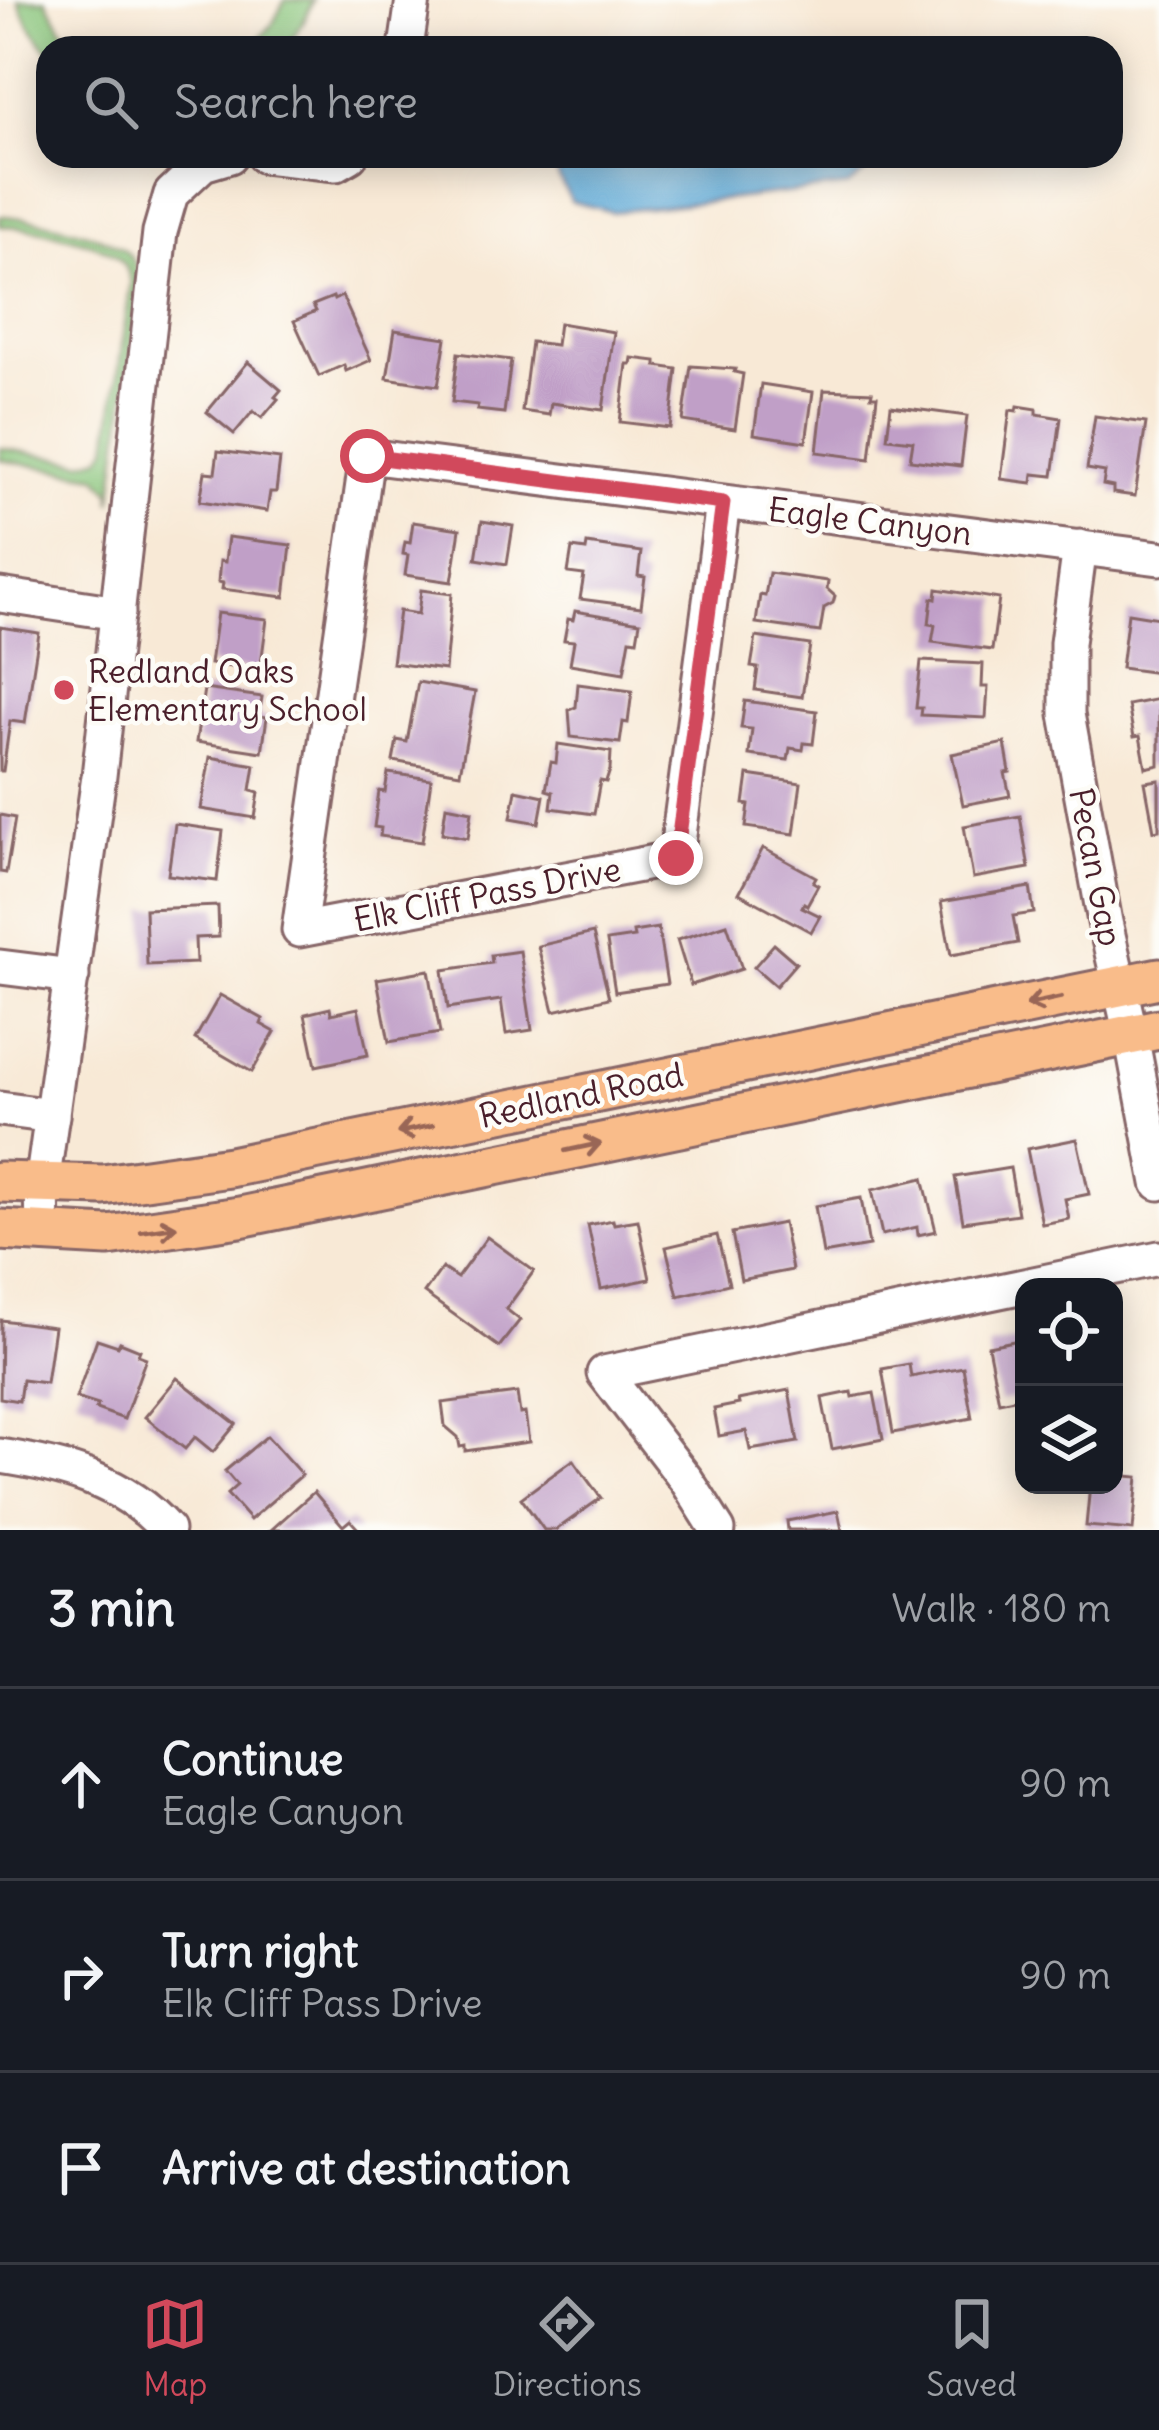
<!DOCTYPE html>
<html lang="en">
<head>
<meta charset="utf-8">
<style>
	:root { --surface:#171b24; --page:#242831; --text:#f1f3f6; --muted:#9ea1a6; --line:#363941; --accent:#d1495b }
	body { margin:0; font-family:Delius,sans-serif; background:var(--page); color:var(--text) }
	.controls { position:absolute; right:36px; bottom:36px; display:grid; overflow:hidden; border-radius:24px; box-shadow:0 6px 30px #0003 }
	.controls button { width:108px; height:108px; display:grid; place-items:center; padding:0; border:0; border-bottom:3px solid var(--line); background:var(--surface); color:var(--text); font:60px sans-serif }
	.stop { position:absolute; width:36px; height:36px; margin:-27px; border:9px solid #d1495b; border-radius:50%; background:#fff }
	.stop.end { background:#d1495b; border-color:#fff; box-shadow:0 3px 12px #0008 }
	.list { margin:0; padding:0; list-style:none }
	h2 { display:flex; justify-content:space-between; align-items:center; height:156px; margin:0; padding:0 48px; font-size:51px }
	h2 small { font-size:39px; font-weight:400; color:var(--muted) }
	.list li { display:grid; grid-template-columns:78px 1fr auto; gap:36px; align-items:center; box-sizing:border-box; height:192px; padding:0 48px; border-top:3px solid var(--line) }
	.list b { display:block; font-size:45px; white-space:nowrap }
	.list p { margin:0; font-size:39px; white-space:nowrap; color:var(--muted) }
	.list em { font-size:39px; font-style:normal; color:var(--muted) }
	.icon { flex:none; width:66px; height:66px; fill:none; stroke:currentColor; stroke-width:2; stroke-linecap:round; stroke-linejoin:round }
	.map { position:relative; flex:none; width:1159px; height:1530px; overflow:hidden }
	.search { position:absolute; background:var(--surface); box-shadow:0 6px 30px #0003; left:36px; right:36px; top:36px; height:132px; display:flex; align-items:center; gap:30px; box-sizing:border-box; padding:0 42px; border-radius:36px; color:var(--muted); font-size:45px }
	.sheet { height:732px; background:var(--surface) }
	nav { display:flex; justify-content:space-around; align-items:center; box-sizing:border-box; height:168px; border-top:3px solid var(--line); background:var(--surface); font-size:33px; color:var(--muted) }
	nav a { display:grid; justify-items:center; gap:6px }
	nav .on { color:var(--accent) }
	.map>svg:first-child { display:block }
</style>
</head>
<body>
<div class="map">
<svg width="1159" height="1530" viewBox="0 0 1159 1530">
	<rect width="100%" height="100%" fill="#fdfcf7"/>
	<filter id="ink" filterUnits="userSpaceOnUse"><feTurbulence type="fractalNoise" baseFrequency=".00833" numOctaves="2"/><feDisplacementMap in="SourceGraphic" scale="24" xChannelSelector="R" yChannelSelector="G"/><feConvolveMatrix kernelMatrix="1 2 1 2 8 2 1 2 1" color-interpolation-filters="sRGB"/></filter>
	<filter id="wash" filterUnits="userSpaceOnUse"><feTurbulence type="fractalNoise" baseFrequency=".004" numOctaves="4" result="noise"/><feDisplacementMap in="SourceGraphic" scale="48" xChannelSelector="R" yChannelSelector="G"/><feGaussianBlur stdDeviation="2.7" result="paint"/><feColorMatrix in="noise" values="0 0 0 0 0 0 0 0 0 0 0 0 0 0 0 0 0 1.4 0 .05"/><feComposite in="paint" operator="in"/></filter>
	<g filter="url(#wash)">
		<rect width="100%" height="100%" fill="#f8e9d6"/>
		<g fill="#88c47a" stroke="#697252" stroke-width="3">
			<path d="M 18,0 L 46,0 L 62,28 L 81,48 L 48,48 L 48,51 L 28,23 Z"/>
			<path d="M 285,0 L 313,0 L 305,19 L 286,48 L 250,48 L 272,25 Z"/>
			<path d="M 0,216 C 29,217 99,232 123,249 C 134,257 138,270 140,283 L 112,503 L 111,491 L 97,476 L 0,460 L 0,448 L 83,462 L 101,457 L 108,447 L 131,282 C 128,271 125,263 116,256 C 96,240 26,226 0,226 Z"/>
		</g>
		<path fill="#5ea9d6" stroke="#546480" stroke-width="3" d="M 557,156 L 875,156 L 868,170 L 848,186 L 612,212 L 571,201 L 557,174 Z"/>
		<g id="blocks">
			<g fill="#c09fc7">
				<path d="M 342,296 L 371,360 L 346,371 L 344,365 L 319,376 L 294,321 L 316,311 L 313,305 L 333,297 L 334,300 Z"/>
				<path d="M 559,323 L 614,332 L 603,410 L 551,403 L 549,415 L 522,411 L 531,342 L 556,345 Z"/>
				<path d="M 395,330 L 446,338 L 438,386 L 387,378 Z"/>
				<path d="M 458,353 L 511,360 L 504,413 L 477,410 L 478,405 L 452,402 Z"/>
				<path d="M 632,358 L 656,361 L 656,366 L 677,369 L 670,428 L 620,422 L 627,364 L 631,364 Z"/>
				<path d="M 248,362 L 281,390 L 275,397 L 278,399 L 262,418 L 253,411 L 234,434 L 207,412 Z"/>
				<path d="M 691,366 L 735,369 L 734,372 L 743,374 L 735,429 L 683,421 Z"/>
				<path d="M 761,384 L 813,392 L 806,442 L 754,434 Z"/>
				<path d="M 824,390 L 872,392 L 871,396 L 877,396 L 870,459 L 817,452 Z"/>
				<path d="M 891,406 L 967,416 L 961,466 L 910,460 L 913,441 L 887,438 Z"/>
				<path d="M 1018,406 L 1037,409 L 1037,414 L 1061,418 L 1053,476 L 1033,474 L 1032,483 L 1001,479 L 1010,410 L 1017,411 Z"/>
				<path d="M 1095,416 L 1146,423 L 1135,496 L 1113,493 L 1113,487 L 1103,485 L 1105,472 L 1087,469 Z"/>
				<path d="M 218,451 L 280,459 L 276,492 L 270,492 L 267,511 L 200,501 L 205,472 L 215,473 Z"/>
				<path d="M 482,521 L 513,526 L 507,564 L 476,559 Z"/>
				<path d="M 413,522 L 460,529 L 452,582 L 405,575 L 408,555 L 403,554 L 405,542 L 410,543 Z"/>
				<path d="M 228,537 L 291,545 L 285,597 L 222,589 L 223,583 L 218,582 L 220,561 L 225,562 Z"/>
				<path d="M 587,544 L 641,552 L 638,576 L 645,577 L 641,607 L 580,599 L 584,575 L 568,573 L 572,548 L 586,550 Z"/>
				<path d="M 769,573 L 828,581 L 827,589 L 835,596 L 833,603 L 824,608 L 820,632 L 756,623 L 760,595 L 765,596 Z"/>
				<path d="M 937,589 L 999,599 L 992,650 L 932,642 L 935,625 L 929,624 L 932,598 L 936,599 Z"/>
				<path d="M 421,590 L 452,594 L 445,670 L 392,663 L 399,611 L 418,614 Z"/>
				<path d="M 575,611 L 640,622 L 637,640 L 630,639 L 624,673 L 570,664 L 574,641 L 564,640 L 568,619 L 573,620 Z"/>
				<path d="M 217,613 L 267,619 L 260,671 L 210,664 Z"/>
				<path d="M 1128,613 L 1159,618 L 1159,673 L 1121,668 Z"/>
				<path d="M 0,627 L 39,633 L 25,723 L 10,721 L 3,771 L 0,771 Z"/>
				<path d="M 756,637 L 810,645 L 802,697 L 755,690 L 758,668 L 751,667 Z"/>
				<path d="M 921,661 L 983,664 L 982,687 L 988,687 L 986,718 L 921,715 L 922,708 L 916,708 Z"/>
				<path d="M 418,682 L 475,692 L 460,773 L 393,761 L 397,740 L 407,742 Z"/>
				<path d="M 578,684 L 632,691 L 628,723 L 623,722 L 620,743 L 571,737 L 569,710 L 576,707 Z"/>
				<path d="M 204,689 L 262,697 L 259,716 L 267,717 L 262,752 L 196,742 Z"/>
				<path d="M 1159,699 L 1159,765 L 1146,768 L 1140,736 L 1134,737 L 1128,705 Z"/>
				<path d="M 745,701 L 817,711 L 813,744 L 804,743 L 803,750 L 790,748 L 788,760 L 749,755 L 752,729 L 741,728 Z"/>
				<path d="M 1005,743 L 1010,772 L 1005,773 L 1010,796 L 963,805 L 952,754 Z"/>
				<path d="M 558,744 L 611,752 L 610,770 L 606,782 L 600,781 L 594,814 L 551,808 L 553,792 L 546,790 L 551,762 L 556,763 Z"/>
				<path d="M 210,757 L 255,765 L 251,790 L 259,792 L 255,818 L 201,809 Z"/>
				<path d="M 388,773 L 431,779 L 422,842 L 380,836 L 381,828 L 374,827 L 379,791 L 385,792 Z"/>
				<path d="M 748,775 L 801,783 L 794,834 L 746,827 L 749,805 L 744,804 Z"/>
				<path d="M 1159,780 L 1159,830 L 1154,831 L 1145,782 Z"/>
				<path d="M 516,790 L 544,796 L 539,823 L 511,818 Z"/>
				<path d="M 446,806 L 472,811 L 468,838 L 442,833 Z"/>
				<path d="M 0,815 L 15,818 L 6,873 L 0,872 Z"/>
				<path d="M 1020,816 L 1029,868 L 973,878 L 964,826 Z"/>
				<path d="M 175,824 L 223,831 L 217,881 L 168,875 Z"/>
				<path d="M 763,848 L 816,877 L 813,882 L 818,885 L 807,905 L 804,903 L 802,907 L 820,916 L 811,932 L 739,893 Z"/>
				<path d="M 1030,887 L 1034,913 L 1013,916 L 1018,943 L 951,955 L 941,902 Z"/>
				<path d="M 218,906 L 219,937 L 195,938 L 196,963 L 147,965 L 145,909 Z"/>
				<path d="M 727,924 L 742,969 L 691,985 L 677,940 Z"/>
				<path d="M 658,928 L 667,984 L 615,992 L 607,941 L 634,937 L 633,932 Z"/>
				<path d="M 593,933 L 609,998 L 554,1011 L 538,946 Z"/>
				<path d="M 774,944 L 796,963 L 776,986 L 754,967 Z"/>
				<path d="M 520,951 L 532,1030 L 506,1034 L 501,1000 L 448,1008 L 443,970 L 492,963 L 491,955 Z"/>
				<path d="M 429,970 L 440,1033 L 389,1042 L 377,979 Z"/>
				<path d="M 220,995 L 263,1019 L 261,1024 L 275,1032 L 252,1072 L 195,1039 Z"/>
				<path d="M 330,1008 L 331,1014 L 358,1008 L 368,1055 L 316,1066 L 305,1014 Z"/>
				<path d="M 1077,1139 L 1089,1194 L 1065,1199 L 1069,1219 L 1042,1224 L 1027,1149 Z"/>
				<path d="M 1010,1168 L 1018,1214 L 963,1222 L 955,1177 Z"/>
				<path d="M 923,1178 L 936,1231 L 918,1235 L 917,1227 L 882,1235 L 872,1190 Z"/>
				<path d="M 861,1198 L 869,1246 L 823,1254 L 815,1206 Z"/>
				<path d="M 613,1220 L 614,1224 L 638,1220 L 650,1279 L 601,1289 L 588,1225 Z"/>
				<path d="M 783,1223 L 792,1270 L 741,1280 L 732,1233 Z"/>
				<path d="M 717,1235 L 729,1284 L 678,1296 L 666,1247 Z"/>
				<path d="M 487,1237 L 534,1271 L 506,1309 L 520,1320 L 499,1347 L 424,1293 L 442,1268 L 457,1278 Z"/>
				<path d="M 1,1320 L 54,1327 L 46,1383 L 22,1380 L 19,1401 L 0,1398 Z"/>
				<path d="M 97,1339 L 118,1346 L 120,1342 L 140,1350 L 138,1355 L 146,1358 L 124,1419 L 96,1409 L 98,1405 L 76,1398 Z"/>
				<path d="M 1019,1340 L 1020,1347 L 1024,1347 L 1024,1397 L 999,1402 L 988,1346 Z"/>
				<path d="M 909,1364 L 911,1377 L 963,1367 L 972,1418 L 893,1433 L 882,1369 Z"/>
				<path d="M 177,1378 L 236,1424 L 213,1452 L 195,1437 L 185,1449 L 145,1417 Z"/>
				<path d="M 789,1390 L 798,1442 L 750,1450 L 746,1431 L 719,1436 L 714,1409 L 739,1404 L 738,1400 Z"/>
				<path d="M 851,1392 L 852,1397 L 874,1393 L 883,1439 L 832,1449 L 822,1398 Z"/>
				<path d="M 517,1393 L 520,1414 L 525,1413 L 529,1442 L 465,1451 L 465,1446 L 460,1447 L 458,1437 L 445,1426 L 442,1403 Z"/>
				<path d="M 267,1436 L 302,1475 L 250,1520 L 227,1494 L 237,1485 L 225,1471 Z"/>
				<path d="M 573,1460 L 601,1498 L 556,1530 L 544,1530 L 521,1498 Z"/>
				<path d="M 1114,1475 L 1138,1477 L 1133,1530 L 1086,1526 L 1090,1485 L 1114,1485 Z"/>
				<path d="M 314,1492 L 343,1526 L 350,1520 L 359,1530 L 271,1530 Z"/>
				<path d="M 838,1511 L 842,1530 L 788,1530 L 787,1521 Z"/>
			</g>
		</g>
	</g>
	<g filter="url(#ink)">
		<use href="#blocks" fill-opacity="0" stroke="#876667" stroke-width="3"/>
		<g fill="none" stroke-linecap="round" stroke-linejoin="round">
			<defs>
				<g id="minor">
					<path d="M 406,48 L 413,0"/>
					<path d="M 264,156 L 336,164 L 350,156"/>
					<path d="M 723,503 L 676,858 L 299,930 L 367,456 L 1159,558"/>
					<path d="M 1080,547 L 1067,643 L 1067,714 L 1105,922 L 1131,1035 L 1159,1183"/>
					<path d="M 0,595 L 118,613"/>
					<path d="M 0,967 L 72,976"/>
					<path d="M 0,1109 L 52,1116"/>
					<path d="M 43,1232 L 42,1185 L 99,776 L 160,232 L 171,194 L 203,164 L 230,156"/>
					<path d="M 0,1456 C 62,1465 124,1481 167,1530"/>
					<path d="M 718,1530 L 687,1481 L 604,1373 L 1159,1258"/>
				</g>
				<g id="major">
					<path d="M 0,1182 L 103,1185 L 230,1167 L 1159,978"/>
					<path d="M 0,1230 L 108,1236 L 240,1217 L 1159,1029"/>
				</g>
			</defs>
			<use href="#minor" stroke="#876667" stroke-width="39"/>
			<use href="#major" stroke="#876667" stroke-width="45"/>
			<use href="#minor" stroke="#fff" stroke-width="33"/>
			<use href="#major" stroke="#f9bc8a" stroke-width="39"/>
		</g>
		<defs><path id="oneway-shaft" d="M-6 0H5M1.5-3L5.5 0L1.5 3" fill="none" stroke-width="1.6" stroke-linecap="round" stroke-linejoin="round" transform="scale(3)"/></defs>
		<g stroke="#996656">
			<use href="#oneway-shaft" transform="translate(1044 1001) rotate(168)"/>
			<use href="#oneway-shaft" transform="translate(415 1129) rotate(168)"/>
			<use href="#oneway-shaft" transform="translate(583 1147) rotate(-12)"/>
			<use href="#oneway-shaft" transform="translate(159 1229) rotate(-8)"/>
		</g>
	</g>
	<g fill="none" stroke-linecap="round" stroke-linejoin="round" filter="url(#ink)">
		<path stroke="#d1495b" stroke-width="15" d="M 367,456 L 723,503 L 676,858"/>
	</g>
	<circle fill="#d1495b" stroke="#fdfcf7" stroke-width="4.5" cx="64" cy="690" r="12"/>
	<g text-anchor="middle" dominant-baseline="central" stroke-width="9" stroke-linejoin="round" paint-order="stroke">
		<g font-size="33" fill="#4a1f2b" stroke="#fdfcf7">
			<text transform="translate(870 521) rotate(7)">Eagle Canyon</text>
			<text transform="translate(1096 867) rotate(79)">Pecan Gap</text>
			<text transform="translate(487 894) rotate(-11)">Elk Cliff Pass Drive</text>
			<text transform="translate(581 1095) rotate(-12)">Redland Road</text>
		</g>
		<g font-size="33" fill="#4a1f2b" stroke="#fdfcf7" text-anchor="start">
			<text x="88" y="671">Redland Oaks<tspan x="88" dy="38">Elementary School</tspan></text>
		</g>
	</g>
</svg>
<div class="controls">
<button><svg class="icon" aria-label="locate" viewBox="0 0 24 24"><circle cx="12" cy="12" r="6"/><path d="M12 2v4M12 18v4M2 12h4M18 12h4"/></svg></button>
<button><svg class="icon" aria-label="layers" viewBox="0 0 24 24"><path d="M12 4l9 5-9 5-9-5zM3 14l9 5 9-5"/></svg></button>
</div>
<div class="stop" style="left:367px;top:456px"></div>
<div class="stop end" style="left:676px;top:858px"></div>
<div class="search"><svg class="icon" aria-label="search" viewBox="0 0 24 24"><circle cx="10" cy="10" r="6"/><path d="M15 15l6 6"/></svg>Search here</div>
</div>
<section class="sheet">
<h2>3 min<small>Walk · 180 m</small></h2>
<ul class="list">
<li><svg class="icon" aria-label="ahead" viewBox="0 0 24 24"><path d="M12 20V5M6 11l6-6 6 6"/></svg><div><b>Continue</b><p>Eagle Canyon</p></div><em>90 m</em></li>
<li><svg class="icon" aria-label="right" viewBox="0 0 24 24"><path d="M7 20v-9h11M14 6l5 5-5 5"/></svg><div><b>Turn right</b><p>Elk Cliff Pass Drive</p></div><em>90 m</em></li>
<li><svg class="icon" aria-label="arrive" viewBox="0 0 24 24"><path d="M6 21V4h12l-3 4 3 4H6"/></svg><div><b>Arrive at destination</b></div></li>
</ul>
</section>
<nav>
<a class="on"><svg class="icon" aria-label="map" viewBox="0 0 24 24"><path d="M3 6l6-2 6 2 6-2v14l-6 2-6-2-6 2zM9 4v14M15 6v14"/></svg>Map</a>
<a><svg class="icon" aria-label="directions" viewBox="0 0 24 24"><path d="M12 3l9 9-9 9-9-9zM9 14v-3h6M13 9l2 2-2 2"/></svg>Directions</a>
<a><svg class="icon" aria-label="saved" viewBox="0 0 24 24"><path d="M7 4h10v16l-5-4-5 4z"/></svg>Saved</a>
</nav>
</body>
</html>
